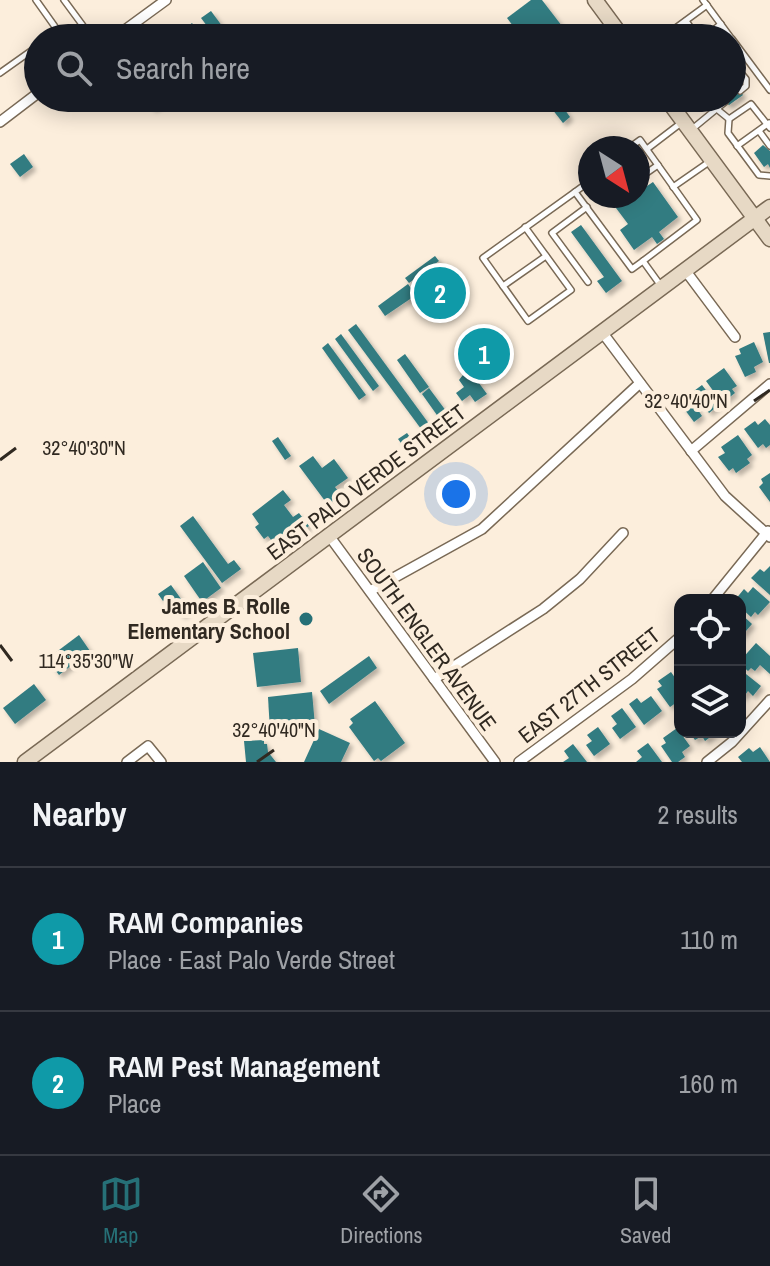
<!DOCTYPE html>
<html lang="en">
<head>
<meta charset="utf-8">
<style>
	:root { --surface:#171b24; --page:#242831; --text:#f1f3f6; --muted:#9ea1a6; --line:#363941; --accent:#267077 }
	body { margin:0; font-family:"Archivo Narrow",sans-serif; background:var(--page); color:var(--text) }
	.controls { position:absolute; right:24px; bottom:24px; display:grid; overflow:hidden; border-radius:16px; box-shadow:0 4px 20px #0003 }
	.controls button { width:72px; height:72px; display:grid; place-items:center; padding:0; border:0; border-bottom:2px solid var(--line); background:var(--surface); color:var(--text); font:40px sans-serif }
	.compass { position:absolute; left:578px; top:136px; width:72px; height:72px; border-radius:50%; background:var(--surface); box-shadow:0 4px 20px #0003; rotate:144deg }
	.you { position:absolute; left:456px; top:494px; width:28px; height:28px; margin:-20px; border:6px solid #fff; border-radius:50%; background:#1a73e8; box-shadow:0 0 0 12px #1a73e833 }
	.badge { display:grid; place-items:center; width:52px; height:52px; border-radius:50%; background:var(--accent); color:#fff; font-size:26px; font-weight:700 }
	.pin { position:absolute; translate:-50% -50%; border:4px solid #fff; box-shadow:0 2px 8px #0006 }
	.list { margin:0; padding:0; list-style:none }
	h2 { display:flex; justify-content:space-between; align-items:center; height:104px; margin:0; padding:0 32px; font-size:34px }
	h2 small { font-size:26px; font-weight:400; color:var(--muted) }
	.list li { display:grid; grid-template-columns:52px 1fr auto; gap:24px; align-items:center; box-sizing:border-box; height:144px; padding:0 32px; border-top:2px solid var(--line) }
	.list b { display:block; font-size:30px; white-space:nowrap }
	.list p { margin:0; font-size:26px; white-space:nowrap; color:var(--muted) }
	.list em { font-size:26px; font-style:normal; color:var(--muted) }
	.icon { flex:none; width:44px; height:44px; fill:none; stroke:currentColor; stroke-width:2; stroke-linecap:round; stroke-linejoin:round }
	.map { position:relative; flex:none; width:770px; height:762px; overflow:hidden }
	.search { position:absolute; background:var(--surface); box-shadow:0 4px 20px #0003; left:24px; right:24px; top:24px; height:88px; display:flex; align-items:center; gap:20px; box-sizing:border-box; padding:0 28px; border-radius:44px; color:var(--muted); font-size:30px }
	.sheet { height:392px; background:var(--surface) }
	nav { display:flex; justify-content:space-around; align-items:center; box-sizing:border-box; height:112px; border-top:2px solid var(--line); background:var(--surface); font-size:22px; color:var(--muted) }
	nav a { display:grid; justify-items:center; gap:4px }
	nav .on { color:var(--accent) }
	.map>svg:first-child { display:block }
</style>
</head>
<body>
<div class="map">
<svg width="770" height="762" viewBox="0 0 770 762">
	<defs>
		<filter id="shadow"><feDropShadow dx="3.5" dy="3.5" stdDeviation="2" flood-color="#0004"/></filter>
	</defs>
	<rect width="100%" height="100%" fill="#fceedc"/>
	<g fill="#327b81" filter="url(#shadow)">
		<path d="M 531,0 L 542,0 L 562,26 L 546,38 L 522,38 L 507,18 Z"/>
		<path d="M 211,11 L 231,38 L 216,38 L 201,18 Z"/>
		<path d="M 192,23 L 203,38 L 188,38 L 182,31 Z"/>
		<path d="M 738,88 L 743,95 L 729,105 L 726,103 L 722,98 L 732,98 L 732,92 Z"/>
		<path d="M 145,98 L 160,98 L 163,102 L 153,109 Z"/>
		<path d="M 560,103 L 570,117 L 563,123 L 552,109 Z"/>
		<path d="M 763,145 L 770,151 L 770,168 L 768,164 L 764,167 L 754,153 Z"/>
		<path d="M 24,154 L 33,167 L 20,177 L 10,164 Z"/>
		<path d="M 653,182 L 678,217 L 659,232 L 664,239 L 657,244 L 652,237 L 634,250 L 620,230 L 628,224 L 610,200 L 616,196 L 638,196 L 638,192 Z"/>
		<path d="M 581,225 L 622,281 L 606,293 L 597,281 L 604,277 L 571,232 Z"/>
		<path d="M 435,256 L 439,261 L 409,283 L 405,278 Z"/>
		<path d="M 445,269 L 457,286 L 451,290 L 454,294 L 456,292 L 464,302 L 446,317 L 423,286 Z"/>
		<path d="M 408,284 L 416,295 L 385,316 L 378,306 Z"/>
		<path d="M 356,324 L 435,432 L 427,437 L 348,330 Z"/>
		<path d="M 770,332 L 770,363 L 769,363 L 763,333 Z"/>
		<path d="M 341,334 L 379,386 L 373,391 L 335,339 Z"/>
		<path d="M 490,337 L 502,352 L 477,371 L 465,355 Z"/>
		<path d="M 754,342 L 763,362 L 754,367 L 756,372 L 745,377 L 735,356 L 741,354 L 739,349 Z"/>
		<path d="M 328,343 L 366,395 L 359,400 L 322,348 Z"/>
		<path d="M 405,354 L 429,387 L 420,393 L 397,360 Z"/>
		<path d="M 724,368 L 737,386 L 732,389 L 735,393 L 722,403 L 706,381 Z"/>
		<path d="M 466,371 L 470,371 L 487,394 L 475,402 L 470,395 L 462,401 L 456,393 L 464,387 L 459,380 Z"/>
		<path d="M 702,385 L 718,406 L 709,413 L 702,403 L 696,407 L 702,416 L 694,422 L 679,402 Z"/>
		<path d="M 429,388 L 452,419 L 444,425 L 422,394 Z"/>
		<path d="M 765,419 L 770,425 L 770,445 L 766,448 L 763,444 L 758,448 L 744,429 L 755,421 L 758,425 Z"/>
		<path d="M 407,433 L 415,444 L 406,450 L 398,439 Z"/>
		<path d="M 738,435 L 752,455 L 747,459 L 750,463 L 736,473 L 733,468 L 729,471 L 718,457 L 725,453 L 721,447 Z"/>
		<path d="M 278,437 L 291,456 L 285,460 L 272,441 Z"/>
		<path d="M 313,456 L 322,468 L 334,459 L 348,478 L 335,487 L 341,495 L 328,505 L 299,466 Z"/>
		<path d="M 770,473 L 770,502 L 759,487 L 763,483 L 761,479 Z"/>
		<path d="M 283,490 L 291,500 L 284,505 L 293,517 L 299,513 L 309,526 L 278,549 L 268,536 L 264,539 L 255,527 L 259,524 L 252,514 Z"/>
		<path d="M 193,516 L 228,564 L 234,560 L 241,569 L 222,583 L 180,526 Z"/>
		<path d="M 203,562 L 221,588 L 202,602 L 184,576 Z"/>
		<path d="M 770,566 L 770,595 L 751,578 L 760,569 L 764,572 Z"/>
		<path d="M 171,585 L 189,610 L 182,616 L 168,597 L 163,601 L 158,594 Z"/>
		<path d="M 753,587 L 770,602 L 758,615 L 755,612 L 751,617 L 740,607 L 740,600 L 735,600 L 744,589 L 748,593 Z"/>
		<path d="M 740,613 L 752,624 L 740,638 Z"/>
		<path d="M 79,635 L 90,651 L 59,675 L 47,659 Z"/>
		<path d="M 756,643 L 770,656 L 770,674 L 760,665 L 755,671 L 751,668 L 748,671 L 740,664 L 740,661 Z"/>
		<path d="M 298,648 L 301,682 L 257,687 L 253,653 Z"/>
		<path d="M 369,656 L 377,668 L 329,704 L 320,691 Z"/>
		<path d="M 741,670 L 761,686 L 753,696 L 748,691 L 743,698 L 740,695 Z"/>
		<path d="M 671,672 L 680,685 L 680,700 L 670,707 L 657,689 L 662,686 L 658,681 Z"/>
		<path d="M 34,684 L 46,700 L 15,724 L 3,708 Z"/>
		<path d="M 312,692 L 315,726 L 270,731 L 268,697 Z"/>
		<path d="M 651,696 L 662,711 L 644,725 L 629,704 L 637,698 L 641,703 Z"/>
		<path d="M 375,701 L 405,743 L 381,761 L 378,758 L 374,761 L 349,727 L 353,723 L 350,719 Z"/>
		<path d="M 622,708 L 636,727 L 620,739 L 612,728 L 617,724 L 611,716 Z"/>
		<path d="M 598,727 L 610,744 L 594,756 L 586,745 L 592,741 L 587,735 Z"/>
		<path d="M 677,728 L 690,746 L 682,752 L 685,757 L 678,762 L 672,762 L 661,746 L 666,743 L 663,738 Z"/>
		<path d="M 319,729 L 350,743 L 341,762 L 304,762 Z"/>
		<path d="M 689,732 L 717,732 L 705,741 L 702,736 L 695,740 Z"/>
		<path d="M 264,740 L 264,744 L 267,744 L 268,752 L 276,762 L 246,762 L 244,741 Z"/>
		<path d="M 648,743 L 662,762 L 636,762 L 642,757 L 637,751 Z"/>
		<path d="M 573,744 L 587,762 L 563,762 L 569,758 L 564,751 Z"/>
		<path d="M 760,747 L 770,762 L 742,762 L 738,757 L 749,748 L 753,752 Z"/>
	</g>
	<g fill="none" stroke-linecap="round" stroke-linejoin="round">
		<defs>
			<g id="lane">
				<path d="M 36,0 L 63,38"/>
				<path d="M 64,0 L 92,38"/>
				<path d="M 703,0 L 731,38"/>
				<path d="M 686,21 L 698,38"/>
				<path d="M 49,38 L 59,32"/>
				<path d="M 662,38 L 707,5"/>
				<path d="M 704,38 L 710,33"/>
				<path d="M 714,38 L 710,33 L 721,24"/>
				<path d="M 732,39 L 770,90"/>
				<path d="M 732,62 L 746,79 L 746,86 L 740,91"/>
				<path d="M 0,73 L 38,46"/>
				<path d="M 712,98 L 718,110 L 729,119 L 751,104 L 770,128"/>
				<path d="M 729,119 L 728,133 L 759,175 L 770,176"/>
				<path d="M 691,130 L 725,102"/>
				<path d="M 759,131 L 770,146"/>
				<path d="M 737,146 L 769,123"/>
				<path d="M 629,148 L 640,140 L 697,220 L 643,261"/>
				<path d="M 647,149 L 681,123"/>
				<path d="M 638,179 L 658,165"/>
				<path d="M 590,181 L 575,192 L 632,269 L 643,261 L 661,286"/>
				<path d="M 673,187 L 709,162"/>
				<path d="M 587,207 L 552,233 L 588,282"/>
				<path d="M 525,227 L 571,290 L 528,321 L 483,258 L 575,192"/>
				<path d="M 503,286 L 546,256"/>
			</g>
			<g id="street">
				<path d="M 114,38 L 166,0"/>
				<path d="M 0,122 L 38,93"/>
				<path d="M 685,270 L 735,337"/>
				<path d="M 602,332 L 725,496 L 770,537"/>
				<path d="M 691,451 L 770,384"/>
				<path d="M 330,537 L 495,762"/>
				<path d="M 370,591 L 482,529 L 640,383"/>
				<path d="M 712,600 L 768,531"/>
				<path d="M 434,679 L 543,609 L 580,579 L 623,533"/>
				<path d="M 127,762 L 148,746 L 161,762"/>
				<path d="M 519,762 L 632,679 L 680,637"/>
				<path d="M 707,762 L 732,742 L 770,700"/>
			</g>
			<g id="secondary">
				<path d="M 595,0 L 623,38"/>
				<path d="M 666,98 L 770,239"/>
				<path d="M 25,762 L 770,207"/>
			</g>
		</defs>
		<use href="#lane" stroke="#796955" stroke-width="8"/>
		<use href="#street" stroke="#796955" stroke-width="12"/>
		<use href="#secondary" stroke="#796955" stroke-width="17"/>
		<use href="#lane" stroke="#fff" stroke-width="5"/>
		<use href="#street" stroke="#fff" stroke-width="9"/>
		<use href="#secondary" stroke="#e7d9c5" stroke-width="14"/>
	</g>
	<path fill="none" stroke="#302921" stroke-width="3" d="M 754,401 L 770,390M 0,460 L 16,448M 0,645 L 12,661M 257,762 L 274,750"/>
	<circle fill="#267077" stroke="#fceedc" stroke-width="3" cx="306" cy="619" r="8"/>
	<g text-anchor="middle" dominant-baseline="central" stroke-width="8" stroke-linejoin="round" paint-order="stroke">
		<g font-size="22" fill="#302921" stroke="#fceedc">
			<text transform="translate(366 482) rotate(-37)">EAST PALO VERDE STREET</text>
			<text transform="translate(427 639) rotate(54)">SOUTH ENGLER AVENUE</text>
			<text transform="translate(589 685) rotate(-38)">EAST 27TH STREET</text>
		</g>
		<g font-size="22" font-weight="bold" fill="#302921" stroke="#fceedc" text-anchor="end">
			<text x="290" y="606">James B. Rolle<tspan x="290" dy="25">Elementary School</tspan></text>
		</g>
	</g>
	<g font-size="20" text-anchor="middle" fill="#302921" stroke="#fceedc" stroke-width="8" stroke-linejoin="round" paint-order="stroke">
		<text x="686" y="408">32°40'40"N</text>
		<text x="84" y="455">32°40'30"N</text>
		<text x="86" y="668">114°35'30"W</text>
		<text x="274" y="737">32°40'40"N</text>
	</g>
</svg>
<div class="controls">
<button><svg class="icon" aria-label="locate" viewBox="0 0 24 24"><circle cx="12" cy="12" r="6"/><path d="M12 2v4M12 18v4M2 12h4M18 12h4"/></svg></button>
<button><svg class="icon" aria-label="layers" viewBox="0 0 24 24"><path d="M12 4l9 5-9 5-9-5zM3 14l9 5 9-5"/></svg></button>
</div>
<svg class="compass" viewBox="-18 -18 36 36"><path d="M0-13l5 13h-10z" fill="#e53935"/><path d="M0 13l5-13h-10z" fill="#9ea1a6"/></svg>
<div class="you"></div>
<div class="pin badge" style="left:484px;top:354px;background:#0f9aa8">1</div>
<div class="pin badge" style="left:440px;top:293px;background:#0f9aa8">2</div>
<div class="search"><svg class="icon" aria-label="search" viewBox="0 0 24 24"><circle cx="10" cy="10" r="6"/><path d="M15 15l6 6"/></svg>Search here</div>
</div>
<section class="sheet">
<h2>Nearby<small>2 results</small></h2>
<ul class="list">
<li><span class="badge" style="background:#0f9aa8">1</span><div><b>RAM Companies</b><p>Place · East Palo Verde Street</p></div><em>110 m</em></li>
<li><span class="badge" style="background:#0f9aa8">2</span><div><b>RAM Pest Management</b><p>Place</p></div><em>160 m</em></li>
</ul>
</section>
<nav>
<a class="on"><svg class="icon" aria-label="map" viewBox="0 0 24 24"><path d="M3 6l6-2 6 2 6-2v14l-6 2-6-2-6 2zM9 4v14M15 6v14"/></svg>Map</a>
<a><svg class="icon" aria-label="directions" viewBox="0 0 24 24"><path d="M12 3l9 9-9 9-9-9zM9 14v-3h6M13 9l2 2-2 2"/></svg>Directions</a>
<a><svg class="icon" aria-label="saved" viewBox="0 0 24 24"><path d="M7 4h10v16l-5-4-5 4z"/></svg>Saved</a>
</nav>
</body>
</html>
